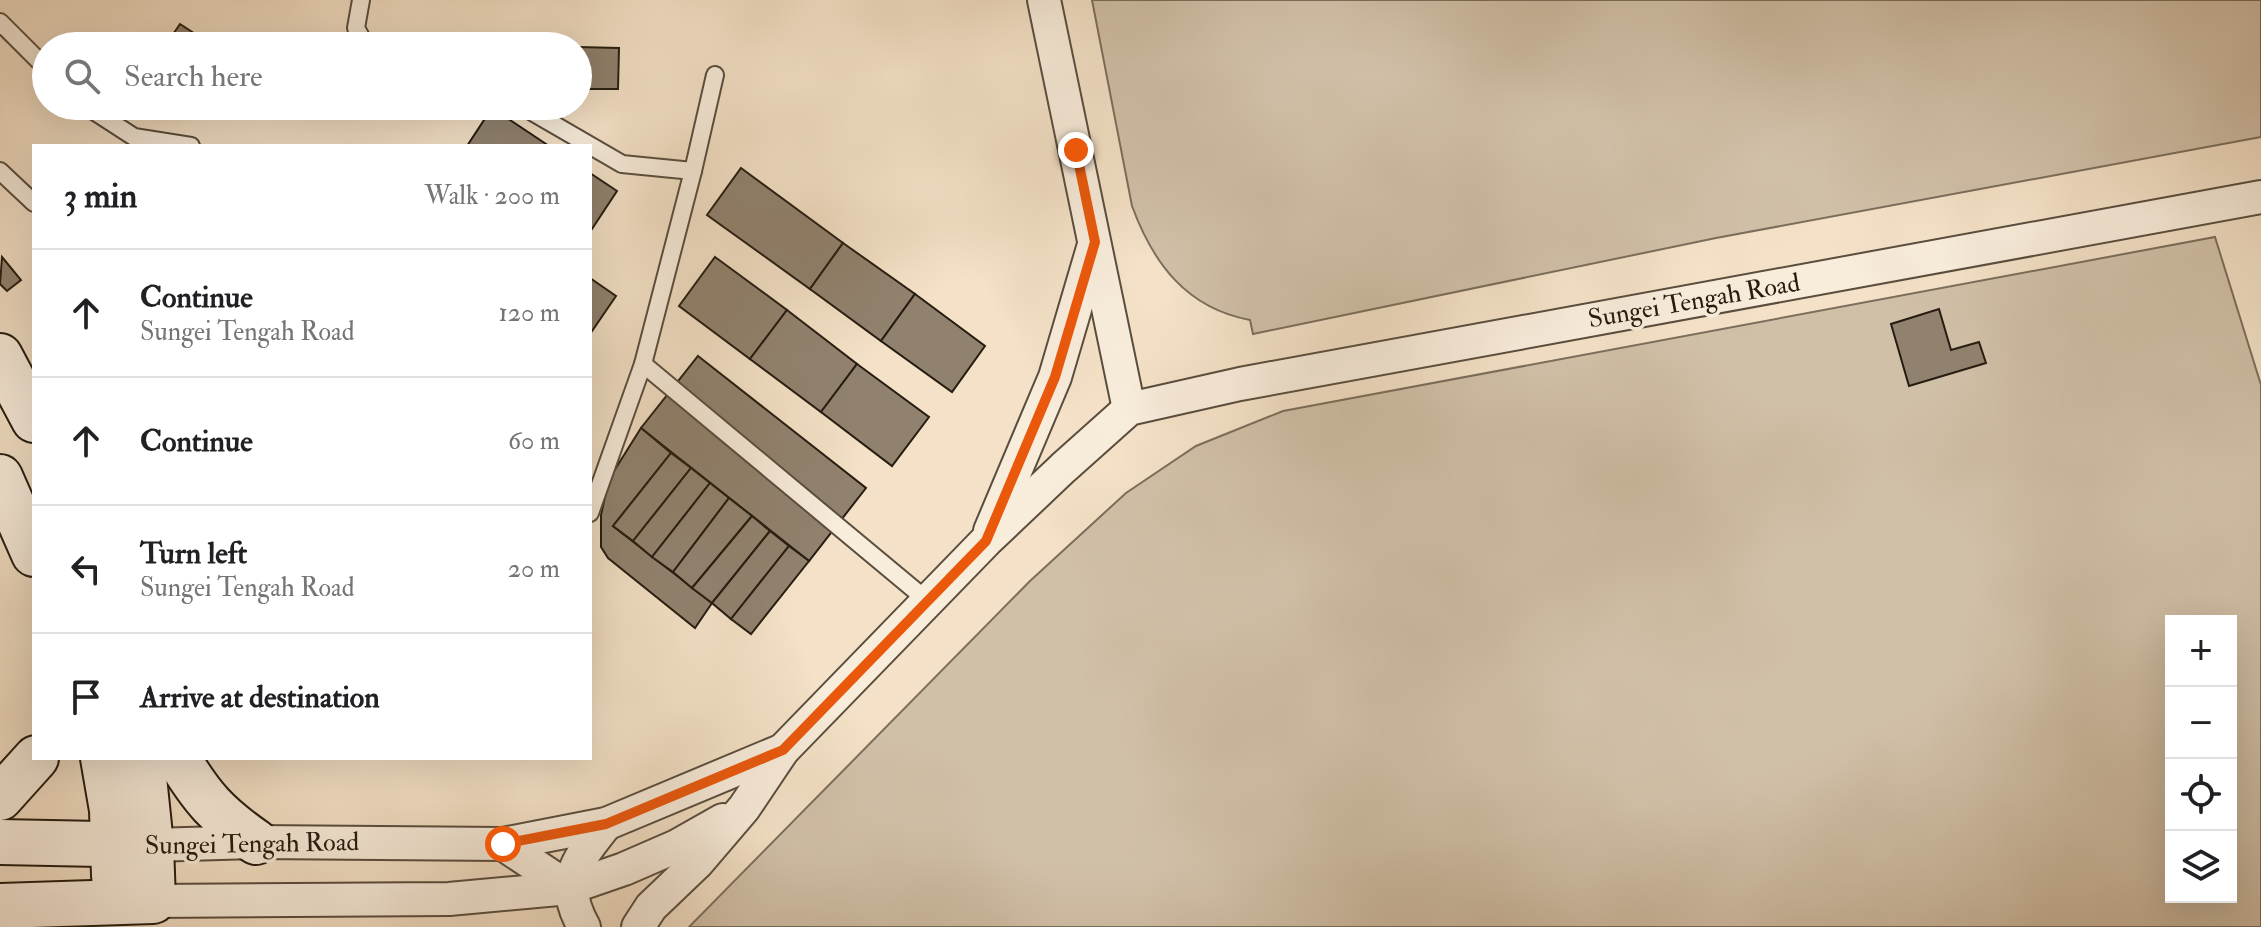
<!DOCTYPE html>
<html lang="en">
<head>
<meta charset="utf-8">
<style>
	:root { --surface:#fff; --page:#f6f6f6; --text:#202124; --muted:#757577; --line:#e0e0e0 }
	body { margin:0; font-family:"IM FELL Double Pica",serif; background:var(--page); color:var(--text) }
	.controls { position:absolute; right:24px; bottom:24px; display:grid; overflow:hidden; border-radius:0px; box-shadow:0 8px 32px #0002 }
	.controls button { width:72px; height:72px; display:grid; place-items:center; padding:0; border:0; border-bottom:2px solid var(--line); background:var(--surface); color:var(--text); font:40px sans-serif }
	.stop { position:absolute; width:24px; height:24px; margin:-18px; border:6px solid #ea580c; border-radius:50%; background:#fff }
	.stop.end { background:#ea580c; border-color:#fff; box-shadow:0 2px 8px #0008 }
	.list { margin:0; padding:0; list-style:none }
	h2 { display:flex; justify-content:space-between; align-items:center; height:104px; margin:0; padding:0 32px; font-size:34px }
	h2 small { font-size:26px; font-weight:400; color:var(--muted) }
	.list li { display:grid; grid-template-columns:52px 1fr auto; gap:24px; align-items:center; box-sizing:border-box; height:128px; padding:0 32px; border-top:2px solid var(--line) }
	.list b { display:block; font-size:30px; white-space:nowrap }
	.list p { margin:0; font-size:26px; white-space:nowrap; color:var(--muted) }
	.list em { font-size:26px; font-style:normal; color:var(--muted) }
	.icon { flex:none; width:44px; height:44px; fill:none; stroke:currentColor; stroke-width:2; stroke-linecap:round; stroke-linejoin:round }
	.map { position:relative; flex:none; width:2261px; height:927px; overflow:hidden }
	.search { position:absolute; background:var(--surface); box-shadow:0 8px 32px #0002; left:32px; top:32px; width:560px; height:88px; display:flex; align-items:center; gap:20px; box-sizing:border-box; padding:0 28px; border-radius:44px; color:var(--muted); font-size:30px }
	.panel { position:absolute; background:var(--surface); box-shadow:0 8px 32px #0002; left:32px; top:144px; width:560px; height:616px; border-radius:0px }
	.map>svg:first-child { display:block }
</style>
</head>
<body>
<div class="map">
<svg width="2261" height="927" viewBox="0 0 2261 927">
	<rect width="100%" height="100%" fill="#f4e1c7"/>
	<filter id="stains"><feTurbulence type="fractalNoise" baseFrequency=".0025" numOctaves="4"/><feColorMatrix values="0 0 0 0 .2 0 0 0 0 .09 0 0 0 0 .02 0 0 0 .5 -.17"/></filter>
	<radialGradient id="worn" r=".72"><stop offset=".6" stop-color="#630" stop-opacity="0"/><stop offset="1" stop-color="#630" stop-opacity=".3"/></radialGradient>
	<g fill="#d1c0a8" stroke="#7b6e5c" stroke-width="2" fill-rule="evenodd">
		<path d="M 1092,0 L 2261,0 L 2261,137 L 1716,238 L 1253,334 L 1250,320 C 1186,308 1153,263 1132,206 Z"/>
		<path d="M 2215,237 L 2261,385 L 2261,927 L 689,927 L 1030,581 L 1126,493 L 1196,446 L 1283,411 ZM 2171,621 L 2231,621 L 2231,897 L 2171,897 Z"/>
	</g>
	<g fill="#91826f" stroke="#251c10" stroke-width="2">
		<path d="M 180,24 L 209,43 L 207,46 L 165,46 Z"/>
		<path d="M 578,47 L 619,48 L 618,89 L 578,89 Z"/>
		<path d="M 492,108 L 549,146 L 467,146 Z"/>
		<path d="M 741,168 L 843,243 L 810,289 L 707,215 Z"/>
		<path d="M 590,173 L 617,191 L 590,232 Z"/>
		<path d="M 843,243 L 915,294 L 881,341 L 810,289 Z"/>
		<path d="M 2,257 L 21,280 L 7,291 L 0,284 Z"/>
		<path d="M 715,257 L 787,310 L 750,359 L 679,306 Z"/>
		<path d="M 590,278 L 616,296 L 590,334 Z"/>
		<path d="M 915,294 L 985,346 L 952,392 L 881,341 Z"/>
		<path d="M 1939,309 L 1951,350 L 1979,342 L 1986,363 L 1909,386 L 1891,324 Z"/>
		<path d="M 787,310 L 857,364 L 821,412 L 750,359 Z"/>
		<path d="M 698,356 L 866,488 L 809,561 L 641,428 Z"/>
		<path d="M 857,364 L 929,417 L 892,466 L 821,412 Z"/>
		<path d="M 641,428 L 671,453 L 613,526 L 712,603 L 695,628 L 608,558 L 601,547 L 601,515 L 609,479 Z"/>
		<path d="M 671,453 L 691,468 L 633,541 L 613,526 Z"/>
		<path d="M 691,468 L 710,483 L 652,557 L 633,541 Z"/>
		<path d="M 710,483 L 729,498 L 673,572 L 652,557 Z"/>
		<path d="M 729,498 L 752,516 L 692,588 L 673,572 Z"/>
		<path d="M 752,516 L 770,531 L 712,603 L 692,588 Z"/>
		<path d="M 770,531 L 789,546 L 731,619 L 712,603 Z"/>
		<path d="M 789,546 L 809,561 L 751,634 L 731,619 Z"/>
	</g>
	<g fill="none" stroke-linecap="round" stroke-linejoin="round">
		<defs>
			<g id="lane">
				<path d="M 361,0 L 356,28 L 366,46"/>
				<path d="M 0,22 L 46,68"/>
				<path d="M 86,106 L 134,137 L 191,146"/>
				<path d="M 522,106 L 622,164 L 693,171"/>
				<path d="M 0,171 L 34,203"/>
				<path d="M 643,364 L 929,602"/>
				<path d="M 590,513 L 643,364 L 693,171 L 715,75"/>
			</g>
			<g id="street">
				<path d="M 1044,0 L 1129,409"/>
				<path d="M 990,531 L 1055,377 L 1093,248"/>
				<path d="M 503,844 L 569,888"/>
				<path d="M 151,845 L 256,842 L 503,844 L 606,824 L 783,750"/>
				<path d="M 153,901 L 449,899 L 569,888 L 624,869 L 677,846 L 723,820"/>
				<path d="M 584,927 C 558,881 577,861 606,824"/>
				<path d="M 638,927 L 651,907 L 697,863 L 744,808 L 783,750 L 986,541 L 1063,468 L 1129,409 L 1240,384 L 2261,197"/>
			</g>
			<g id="secondary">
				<path d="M 0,356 L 34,420"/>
				<path d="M 0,477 L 34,554"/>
				<path d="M 103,758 L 112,810 L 114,876"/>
				<path d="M 178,758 C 202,798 217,815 256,842"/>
				<path d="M 0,798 L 36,758"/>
				<path d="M 0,842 L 151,845"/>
				<path d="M 0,906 L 153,901 L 151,845 L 142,758"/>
			</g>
		</defs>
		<use href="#lane" stroke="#594d3e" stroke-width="20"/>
		<use href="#street" stroke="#594d3e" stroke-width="36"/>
		<use href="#secondary" stroke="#251c10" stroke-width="48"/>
		<use href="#lane" stroke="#f8ecdb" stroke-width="16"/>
		<use href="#street" stroke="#f8ecdb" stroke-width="32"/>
		<use href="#secondary" stroke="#f8ecdb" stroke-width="44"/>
	</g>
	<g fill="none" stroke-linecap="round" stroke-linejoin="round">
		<path stroke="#ea580c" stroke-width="10" d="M 503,844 L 606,824 L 783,750 L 986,541 L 1055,377 L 1095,242 L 1076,150"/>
	</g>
	<g text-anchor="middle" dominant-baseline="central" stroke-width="7" stroke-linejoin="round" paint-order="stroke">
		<g font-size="26" fill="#251c10" stroke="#f8ecdb">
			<text transform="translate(1694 301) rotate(-10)">Sungei Tengah Road</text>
			<text transform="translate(252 844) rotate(-1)">Sungei Tengah Road</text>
		</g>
	</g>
	<rect width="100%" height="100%" filter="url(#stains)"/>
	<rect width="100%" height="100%" fill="url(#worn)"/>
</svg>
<div class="controls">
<button>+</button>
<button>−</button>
<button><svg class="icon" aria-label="locate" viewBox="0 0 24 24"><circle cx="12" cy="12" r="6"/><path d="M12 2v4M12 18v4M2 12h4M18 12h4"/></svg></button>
<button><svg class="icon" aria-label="layers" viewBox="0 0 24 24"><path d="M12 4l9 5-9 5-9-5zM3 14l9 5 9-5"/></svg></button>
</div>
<div class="stop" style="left:503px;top:844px"></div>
<div class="stop end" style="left:1076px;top:150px"></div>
<div class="search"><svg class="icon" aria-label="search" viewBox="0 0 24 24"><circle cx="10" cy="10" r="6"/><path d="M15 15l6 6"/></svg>Search here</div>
<section class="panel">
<h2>3 min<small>Walk · 200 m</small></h2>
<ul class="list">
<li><svg class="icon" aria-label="ahead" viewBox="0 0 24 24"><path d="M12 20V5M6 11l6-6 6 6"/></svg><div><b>Continue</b><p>Sungei Tengah Road</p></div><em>120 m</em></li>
<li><svg class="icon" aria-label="ahead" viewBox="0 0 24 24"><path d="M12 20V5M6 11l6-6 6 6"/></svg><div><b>Continue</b></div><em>60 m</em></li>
<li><svg class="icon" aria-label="left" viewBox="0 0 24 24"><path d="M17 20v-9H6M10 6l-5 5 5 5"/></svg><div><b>Turn left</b><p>Sungei Tengah Road</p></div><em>20 m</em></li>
<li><svg class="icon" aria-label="arrive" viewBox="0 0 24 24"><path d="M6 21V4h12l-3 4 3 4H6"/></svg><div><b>Arrive at destination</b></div></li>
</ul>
</section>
</div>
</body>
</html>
